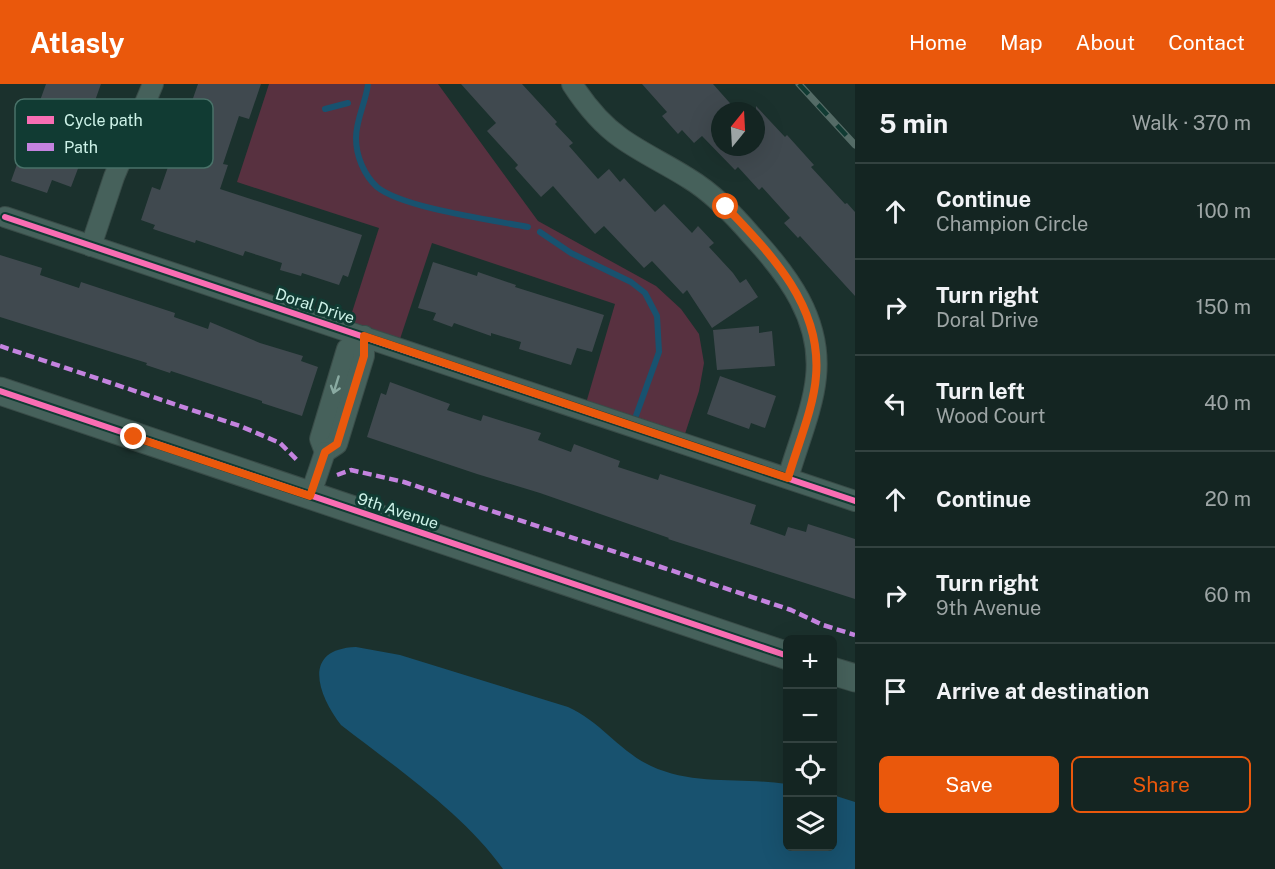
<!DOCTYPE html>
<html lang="en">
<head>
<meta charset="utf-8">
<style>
	:root { --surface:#142522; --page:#1d2d2a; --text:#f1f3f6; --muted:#9da5a5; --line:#334240; --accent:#ea580c }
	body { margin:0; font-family:"Public Sans",sans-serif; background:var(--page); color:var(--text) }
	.controls { position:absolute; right:18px; bottom:18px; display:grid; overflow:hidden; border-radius:9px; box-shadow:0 6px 24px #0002 }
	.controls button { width:54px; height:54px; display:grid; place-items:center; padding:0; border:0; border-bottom:2px solid var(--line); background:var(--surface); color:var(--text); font:30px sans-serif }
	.compass { position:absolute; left:711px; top:18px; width:54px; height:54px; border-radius:50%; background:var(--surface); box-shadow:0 6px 24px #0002; rotate:18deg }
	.stop { position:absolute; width:18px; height:18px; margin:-14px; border:4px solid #ea580c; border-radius:50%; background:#fff }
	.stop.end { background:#ea580c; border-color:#fff; box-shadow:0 2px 6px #0008 }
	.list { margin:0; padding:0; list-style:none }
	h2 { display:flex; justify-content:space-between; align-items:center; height:78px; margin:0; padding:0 24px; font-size:26px }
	h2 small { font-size:20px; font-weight:400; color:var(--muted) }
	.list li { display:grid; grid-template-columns:39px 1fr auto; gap:18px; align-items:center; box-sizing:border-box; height:96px; padding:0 24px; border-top:2px solid var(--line) }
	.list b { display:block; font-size:22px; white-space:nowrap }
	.list p { margin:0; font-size:20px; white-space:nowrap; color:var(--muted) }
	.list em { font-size:20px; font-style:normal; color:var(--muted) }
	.actions { display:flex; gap:12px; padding:18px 24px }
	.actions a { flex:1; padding:14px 0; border:2px solid var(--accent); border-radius:9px; text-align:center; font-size:21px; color:var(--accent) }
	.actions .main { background:var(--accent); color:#fff }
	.icon { flex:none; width:33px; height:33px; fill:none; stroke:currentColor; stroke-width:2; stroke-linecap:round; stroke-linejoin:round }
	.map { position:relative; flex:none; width:855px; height:785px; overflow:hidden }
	header { display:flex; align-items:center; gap:36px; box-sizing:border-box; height:84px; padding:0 30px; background:var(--accent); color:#fff }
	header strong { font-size:28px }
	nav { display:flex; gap:33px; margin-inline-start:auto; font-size:21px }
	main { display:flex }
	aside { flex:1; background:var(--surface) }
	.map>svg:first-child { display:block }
</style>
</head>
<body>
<header>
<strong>Atlasly</strong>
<nav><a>Home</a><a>Map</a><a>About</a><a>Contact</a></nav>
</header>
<main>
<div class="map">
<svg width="855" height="785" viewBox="0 0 855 785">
	<rect width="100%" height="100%" fill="#1b312d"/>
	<path fill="#583140" d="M 269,0 L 438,0 L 538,137 L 656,202 L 681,225 L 699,250 L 704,279 L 699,307 L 682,359 L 584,326 L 615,220 L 432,159 L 397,264 L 346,247 L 379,144 L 237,98 Z"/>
	<path fill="#18526f" d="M 356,563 L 400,571 L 568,623 C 600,637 619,667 651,682 C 694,702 741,693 787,700 L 788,762 L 832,762 L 833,711 L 855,718 L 855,785 L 503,785 C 464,730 394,682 341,641 C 318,611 301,565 356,563 Z"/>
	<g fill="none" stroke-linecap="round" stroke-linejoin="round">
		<g stroke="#18526f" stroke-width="6">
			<path d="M 368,0 C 366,18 356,35 356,54 C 356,72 364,91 377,103 C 403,124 492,136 528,143"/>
			<path d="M 325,25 L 348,19"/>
			<path d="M 540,148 L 571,169 L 631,198 L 645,209 L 657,232 L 659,268 L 633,340"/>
		</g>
	</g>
	<g fill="#40494f">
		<path d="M 46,0 L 101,0 L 83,50 L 90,53 L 71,103 L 52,96 L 47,109 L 11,97 Z"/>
		<path d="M 198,0 L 261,0 L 249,35 L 239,32 L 223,80 L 228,81 L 220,105 L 362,151 L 348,193 L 343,191 L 339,201 L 302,189 L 301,192 L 280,186 L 282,179 L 245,167 L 243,172 L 196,156 L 195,159 L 153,145 L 155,141 L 141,136 L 152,103 L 160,106 L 177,57 L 181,42 L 174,40 L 182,17 L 191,20 Z"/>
		<path d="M 461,0 L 522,0 L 557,38 L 555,40 L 573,59 L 569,62 L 598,95 L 609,85 L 620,98 L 624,94 L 655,128 L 664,120 L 692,149 L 698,142 L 714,159 L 709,163 L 733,189 L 740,199 L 746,195 L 758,213 L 712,244 L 687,206 L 683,210 L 652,177 L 644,184 L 604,142 L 595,150 L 553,102 L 541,113 L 515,84 L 518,81 L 487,47 L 496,39 Z"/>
		<path d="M 642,0 L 713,0 L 737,27 L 720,27 L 720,63 L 756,63 L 756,22 L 785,53 L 787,51 L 814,81 L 811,83 L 845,120 L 847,119 L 855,128 L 855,212 L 800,152 L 798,154 L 784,139 L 790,134 L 762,103 L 759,106 L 738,83 L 735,86 L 702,52 L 694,59 L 682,46 L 678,50 L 662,32 L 667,28 Z"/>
		<path d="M 0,171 L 42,184 L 40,191 L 79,204 L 81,198 L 175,229 L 174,233 L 208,245 L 210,238 L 260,259 L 303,272 L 301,277 L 318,283 L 302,332 L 262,319 L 262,317 L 171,287 L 170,289 L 146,281 L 147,279 L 0,233 Z"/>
		<path d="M 433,178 L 477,192 L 478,188 L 516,201 L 515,203 L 604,231 L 592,268 L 577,264 L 571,281 L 519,265 L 521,258 L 491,249 L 491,252 L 454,239 L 452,243 L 433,236 L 436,229 L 418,224 Z"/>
		<path d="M 759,242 L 759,249 L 772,247 L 775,282 L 717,286 L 713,246 Z"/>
		<path d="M 720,292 L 776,312 L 765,344 L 751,339 L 749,345 L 707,330 Z"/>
		<path d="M 390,298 L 450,320 L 447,326 L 481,337 L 483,331 L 541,349 L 538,356 L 571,368 L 574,360 L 620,377 L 618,383 L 658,396 L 660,390 L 756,421 L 750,440 L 785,452 L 788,443 L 806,448 L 808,440 L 855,455 L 855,515 L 668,455 L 669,454 L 540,409 L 477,390 L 367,353 L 381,309 L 386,311 Z"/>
	</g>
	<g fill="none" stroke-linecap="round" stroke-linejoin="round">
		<defs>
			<g id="minor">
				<path d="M 572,0 C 585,20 601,40 621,54 C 642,69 666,80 688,94 C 713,109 733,130 752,152 C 788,191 822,236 816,293 C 813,325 797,362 788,394"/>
				<path d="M 5,133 L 855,417"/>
				<path d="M 91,162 L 114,93 L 153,0"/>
				<path d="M 325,368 L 320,355 L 347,265 L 364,252"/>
				<path d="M 325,368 L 337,360 L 364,272 L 364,252"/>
				<path d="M 310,412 L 325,368"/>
			</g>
			<g id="secondary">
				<path d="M 0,307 L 788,572"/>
				<path d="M 832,587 L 855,594"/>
			</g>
		</defs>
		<use href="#minor" stroke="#394c48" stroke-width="22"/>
		<use href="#secondary" stroke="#394c48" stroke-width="29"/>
		<use href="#minor" stroke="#46615b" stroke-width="20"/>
		<use href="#secondary" stroke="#46615b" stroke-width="27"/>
		<defs>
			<path id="rail" d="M 799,0 L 855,61"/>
		</defs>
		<use href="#rail" stroke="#546b66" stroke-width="7"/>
		<use href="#rail" stroke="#113b33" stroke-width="4.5" stroke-dasharray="14" stroke-linecap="butt"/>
		<g stroke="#c483df" stroke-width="4.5" stroke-dasharray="9 4.5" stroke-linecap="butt">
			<path d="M 0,262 L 240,342 L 280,359 L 299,378"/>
			<path d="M 337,391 L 351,386 L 404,398 L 791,526 L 823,541 L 855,551"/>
		</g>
		<defs>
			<g id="cycleway">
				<path d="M 5,133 L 855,417"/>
				<path d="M 0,307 L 788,572"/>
			</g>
		</defs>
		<use href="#cycleway" stroke="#113b33" stroke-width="10"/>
		<use href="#cycleway" stroke="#f96db3" stroke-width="6"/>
	</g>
	<defs><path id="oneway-shaft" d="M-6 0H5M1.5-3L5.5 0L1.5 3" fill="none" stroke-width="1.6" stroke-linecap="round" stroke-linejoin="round" transform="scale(1.5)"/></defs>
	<use stroke="#8aaaa2" href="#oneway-shaft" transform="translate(336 301) rotate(107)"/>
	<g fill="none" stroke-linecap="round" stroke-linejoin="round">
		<path stroke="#ea580c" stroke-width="8" d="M 134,353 L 310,412 L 325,368 L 337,360 L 364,272 L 364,252 L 788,394 C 797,363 814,323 816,292 C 822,222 771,170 726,123"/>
	</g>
	<g text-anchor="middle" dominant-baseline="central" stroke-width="6" stroke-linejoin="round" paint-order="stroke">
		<g font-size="16" fill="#cdf2e8" stroke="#113b33">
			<text transform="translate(315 222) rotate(18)">Doral Drive</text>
			<text transform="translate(398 427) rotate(18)">9th Avenue</text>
		</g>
	</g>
	<rect x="15" y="15" width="198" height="69" rx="9" fill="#113b33" stroke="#497269" stroke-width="1.5"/>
	<rect x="27" y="32" width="27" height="8" fill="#f96db3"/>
	<rect x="27" y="59" width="27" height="8" fill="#c483df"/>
	<g font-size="16" fill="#cdf2e8">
		<text x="64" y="42">Cycle path</text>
		<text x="64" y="69">Path</text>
	</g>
</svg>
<div class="controls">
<button>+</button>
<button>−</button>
<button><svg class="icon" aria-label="locate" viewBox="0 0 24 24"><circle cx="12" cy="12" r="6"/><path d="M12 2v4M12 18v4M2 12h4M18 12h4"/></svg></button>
<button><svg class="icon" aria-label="layers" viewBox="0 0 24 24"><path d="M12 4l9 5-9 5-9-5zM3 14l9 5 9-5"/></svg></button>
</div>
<svg class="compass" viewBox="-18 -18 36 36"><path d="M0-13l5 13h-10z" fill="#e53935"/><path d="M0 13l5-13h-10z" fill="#9da5a5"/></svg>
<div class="stop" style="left:726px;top:123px"></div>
<div class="stop end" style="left:134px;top:353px"></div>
</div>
<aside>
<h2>5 min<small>Walk · 370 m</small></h2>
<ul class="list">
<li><svg class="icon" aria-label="ahead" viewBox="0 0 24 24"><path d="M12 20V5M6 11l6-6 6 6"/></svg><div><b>Continue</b><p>Champion Circle</p></div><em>100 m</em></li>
<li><svg class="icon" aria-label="right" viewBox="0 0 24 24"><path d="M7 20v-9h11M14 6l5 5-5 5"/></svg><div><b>Turn right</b><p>Doral Drive</p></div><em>150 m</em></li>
<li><svg class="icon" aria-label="left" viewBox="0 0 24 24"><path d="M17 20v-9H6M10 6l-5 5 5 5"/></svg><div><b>Turn left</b><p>Wood Court</p></div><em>40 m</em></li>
<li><svg class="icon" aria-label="ahead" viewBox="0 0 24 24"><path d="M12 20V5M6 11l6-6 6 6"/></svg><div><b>Continue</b></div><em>20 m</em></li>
<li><svg class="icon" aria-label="right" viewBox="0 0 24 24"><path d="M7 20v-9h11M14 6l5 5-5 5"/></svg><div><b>Turn right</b><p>9th Avenue</p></div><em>60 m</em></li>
<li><svg class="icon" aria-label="arrive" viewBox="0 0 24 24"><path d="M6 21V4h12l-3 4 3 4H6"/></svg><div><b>Arrive at destination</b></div></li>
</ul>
<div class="actions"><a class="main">Save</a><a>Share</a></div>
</aside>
</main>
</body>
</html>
